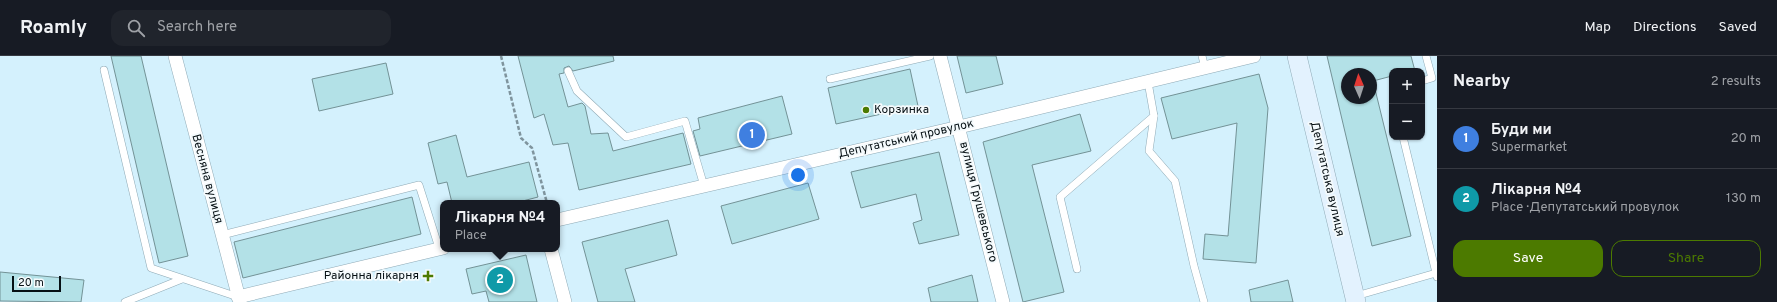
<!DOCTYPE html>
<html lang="en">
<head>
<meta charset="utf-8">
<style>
	:root { --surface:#171b24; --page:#20242c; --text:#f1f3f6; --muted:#9ea1a6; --line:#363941; --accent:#4c7a00 }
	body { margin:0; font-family:Overpass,sans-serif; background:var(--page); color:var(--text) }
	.controls { position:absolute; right:12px; top:12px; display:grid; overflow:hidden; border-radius:8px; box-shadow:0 1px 3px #0004 }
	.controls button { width:36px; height:36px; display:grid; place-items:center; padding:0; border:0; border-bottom:1px solid var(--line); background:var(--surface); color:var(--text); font:20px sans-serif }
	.compass { position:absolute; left:1341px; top:12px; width:36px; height:36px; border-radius:50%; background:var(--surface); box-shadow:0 1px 3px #0004; rotate:357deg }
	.scale { position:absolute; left:12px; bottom:10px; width:49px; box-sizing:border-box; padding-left:4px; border:2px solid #061014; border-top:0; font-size:11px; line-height:14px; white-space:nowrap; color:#061014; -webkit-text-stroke:3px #f4fafc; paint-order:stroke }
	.you { position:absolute; left:798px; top:119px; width:14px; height:14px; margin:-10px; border:3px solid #fff; border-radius:50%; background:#1a73e8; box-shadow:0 0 0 6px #1a73e833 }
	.badge { display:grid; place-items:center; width:26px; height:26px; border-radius:50%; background:var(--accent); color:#fff; font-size:13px; font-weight:700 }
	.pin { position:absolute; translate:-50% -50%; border:2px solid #fff; box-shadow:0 1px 4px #0006 }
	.popup { position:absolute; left:440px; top:144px; width:120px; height:52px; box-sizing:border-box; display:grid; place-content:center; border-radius:8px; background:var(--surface); filter:drop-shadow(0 1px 3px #0005); font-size:13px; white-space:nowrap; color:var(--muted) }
	.popup b { font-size:15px; color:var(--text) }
	.popup::after { content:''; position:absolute; left:50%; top:100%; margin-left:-8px; border:8px solid transparent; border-top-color:var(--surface) }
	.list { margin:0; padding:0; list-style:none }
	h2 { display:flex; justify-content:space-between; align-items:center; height:52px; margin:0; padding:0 16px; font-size:17px }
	h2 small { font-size:13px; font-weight:400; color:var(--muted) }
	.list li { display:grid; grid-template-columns:26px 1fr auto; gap:12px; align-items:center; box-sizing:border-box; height:60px; padding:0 16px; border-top:1px solid var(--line) }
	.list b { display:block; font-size:15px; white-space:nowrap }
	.list p { margin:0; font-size:13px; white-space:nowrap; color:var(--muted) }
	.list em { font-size:13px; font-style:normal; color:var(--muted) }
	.actions { display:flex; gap:8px; padding:12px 16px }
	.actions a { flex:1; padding:9px 0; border:1px solid var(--accent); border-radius:12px; text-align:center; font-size:14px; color:var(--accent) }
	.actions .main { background:var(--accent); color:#fff }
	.icon { flex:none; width:22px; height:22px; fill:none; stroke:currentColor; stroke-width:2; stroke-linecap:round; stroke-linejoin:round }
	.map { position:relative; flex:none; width:1437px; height:246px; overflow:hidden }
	header { display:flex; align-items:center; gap:24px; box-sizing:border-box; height:56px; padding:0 20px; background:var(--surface); border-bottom:1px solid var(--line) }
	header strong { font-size:19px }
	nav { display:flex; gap:22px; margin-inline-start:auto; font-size:14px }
	.search { width:280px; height:36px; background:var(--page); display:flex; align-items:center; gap:10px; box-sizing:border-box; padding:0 14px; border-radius:12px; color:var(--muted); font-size:15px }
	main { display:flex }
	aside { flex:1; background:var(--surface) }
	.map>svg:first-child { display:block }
</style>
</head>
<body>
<header>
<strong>Roamly</strong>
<div class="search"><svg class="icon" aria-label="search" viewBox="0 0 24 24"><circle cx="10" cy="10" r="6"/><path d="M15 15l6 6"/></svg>Search here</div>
<nav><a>Map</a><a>Directions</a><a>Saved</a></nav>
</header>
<main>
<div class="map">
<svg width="1437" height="246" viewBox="0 0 1437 246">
	<rect width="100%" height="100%" fill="#d4f1fd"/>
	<g fill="#b3e1e7" stroke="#739296" fill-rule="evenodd">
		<path d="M 111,0 L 141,0 L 188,200 L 159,207 Z"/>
		<path d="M 518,0 L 613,0 L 614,5 L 573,15 L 569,10 L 564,12 L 564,17 L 559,18 L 568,51 L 582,47 L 585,50 L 591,78 L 608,77 L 613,95 L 683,77 L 691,108 L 579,134 L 568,87 L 553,89 L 544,58 L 534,62 Z"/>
		<path d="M 957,0 L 996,0 L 1003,28 L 966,37 Z"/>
		<path d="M 1327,0 L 1411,0 L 1415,15 L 1392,15 L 1392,20 L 1373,25 L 1411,180 L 1372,190 ZM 1347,18 L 1371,18 L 1371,42 L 1347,42 Z"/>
		<path d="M 386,7 L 393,38 L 319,55 L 312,23 Z"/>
		<path d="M 910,13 L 918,50 L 836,68 L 828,32 Z"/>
		<path d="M 1259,18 L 1268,52 L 1256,207 L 1203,203 L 1205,178 L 1228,180 L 1237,67 L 1172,83 L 1161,42 Z"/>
		<path d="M 782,40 L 792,78 L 700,100 L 693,75 L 700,73 L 698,62 Z"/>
		<path d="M 1080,58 L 1091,95 L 1032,109 L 1064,236 L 1023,246 L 983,86 Z"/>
		<path d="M 456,79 L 467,121 L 529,106 L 538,141 L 515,147 L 452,147 L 447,126 L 438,128 L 428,87 Z"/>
		<path d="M 939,96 L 959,179 L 919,188 L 913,167 L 922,164 L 916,138 L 861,152 L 851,116 Z"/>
		<path d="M 808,127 L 819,163 L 732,188 L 721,150 Z"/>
		<path d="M 412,141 L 421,178 L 243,222 L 234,186 Z"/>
		<path d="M 668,164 L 677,199 L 625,213 L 635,246 L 598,246 L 582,186 Z"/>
		<path d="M 526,199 L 537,246 L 489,246 L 486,235 L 472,238 L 466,213 Z"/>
		<path d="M 0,216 L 84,224 L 81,246 L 0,245 Z"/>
		<path d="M 972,219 L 978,246 L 931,246 L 928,232 Z"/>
		<path d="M 1288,224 L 1293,246 L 1251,246 L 1249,234 Z"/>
	</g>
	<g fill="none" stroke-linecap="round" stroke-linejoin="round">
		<defs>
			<g id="lane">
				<path d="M 1202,0 L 1205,12"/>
				<path d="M 104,14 L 151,212 L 238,241"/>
				<path d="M 568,15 L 577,35 L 626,81 L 685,65 L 704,130"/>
				<path d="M 830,23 L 930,0"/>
				<path d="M 1422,25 L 1432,22 L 1426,0"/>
				<path d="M 1154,60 L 1149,95 L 1175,125 L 1194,210 L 1204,246"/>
				<path d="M 1403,81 L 1437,221"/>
				<path d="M 222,179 L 419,129 L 439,192"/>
				<path d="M 1077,213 L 1060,141 L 1154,60 L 1148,26"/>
				<path d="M 1356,240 L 1436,217"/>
				<path d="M 125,246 L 182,223"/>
			</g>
			<g id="street">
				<path d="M 175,0 L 240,246"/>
				<path d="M 940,0 L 1003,246"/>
				<path d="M 557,164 L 959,71 L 1254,0"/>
				<path d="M 551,193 L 565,246"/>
				<path d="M 238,241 L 443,192"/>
			</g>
			<path id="secondary" d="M 1297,0 L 1356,246"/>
		</defs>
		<use href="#lane" stroke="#8faab6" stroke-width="8"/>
		<use href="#street" stroke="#8faab6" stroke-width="14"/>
		<use href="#secondary" stroke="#8faab6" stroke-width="20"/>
		<path stroke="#7f949d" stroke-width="2.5" stroke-dasharray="4 2" stroke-linecap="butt" d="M 501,0 L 521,82 L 532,92 L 547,147"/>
		<use href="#lane" stroke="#fff" stroke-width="7"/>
		<use href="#street" stroke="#fff" stroke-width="13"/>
		<use href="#secondary" stroke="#e3f2fe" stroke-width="19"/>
	</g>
	<g fill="#4c7a00" stroke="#f4fafc" stroke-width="1.5">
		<circle cx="866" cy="54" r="4"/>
		<path d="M426 214h4v4h4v4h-4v4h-4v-4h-4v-4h4z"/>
	</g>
	<g text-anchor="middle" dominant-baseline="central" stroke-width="3.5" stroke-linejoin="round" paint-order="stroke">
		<g font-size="12" fill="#061014" stroke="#f4fafc" text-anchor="start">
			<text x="874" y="54">Корзинка</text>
			<text x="419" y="220" text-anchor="end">Районна лікарня</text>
		</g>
		<g font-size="12" fill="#061014" stroke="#f4fafc">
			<text transform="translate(906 83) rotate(-13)">Депутатський провулок</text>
			<text transform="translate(207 123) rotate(75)">Весняна вулиця</text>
			<text transform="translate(1327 123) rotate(77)">Депутатська вулиця</text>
			<text transform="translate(978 146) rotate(76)">вулиця Грушевського</text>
		</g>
	</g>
</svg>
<div class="controls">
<button>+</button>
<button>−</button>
</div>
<svg class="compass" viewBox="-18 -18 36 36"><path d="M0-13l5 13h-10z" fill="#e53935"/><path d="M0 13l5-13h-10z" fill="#9ea1a6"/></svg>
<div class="scale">20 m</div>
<div class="you"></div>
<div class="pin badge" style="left:752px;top:79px;background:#3f7fe0">1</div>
<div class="pin badge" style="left:500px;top:224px;background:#0f9aa8">2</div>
<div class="popup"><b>Лікарня №4</b>Place</div>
</div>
<aside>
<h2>Nearby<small>2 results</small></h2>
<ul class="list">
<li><span class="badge" style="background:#3f7fe0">1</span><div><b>Буди ми</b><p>Supermarket</p></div><em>20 m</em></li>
<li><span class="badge" style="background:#0f9aa8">2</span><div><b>Лікарня №4</b><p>Place · Депутатський провулок</p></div><em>130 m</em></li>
</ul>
<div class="actions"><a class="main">Save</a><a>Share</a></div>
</aside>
</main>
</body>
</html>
